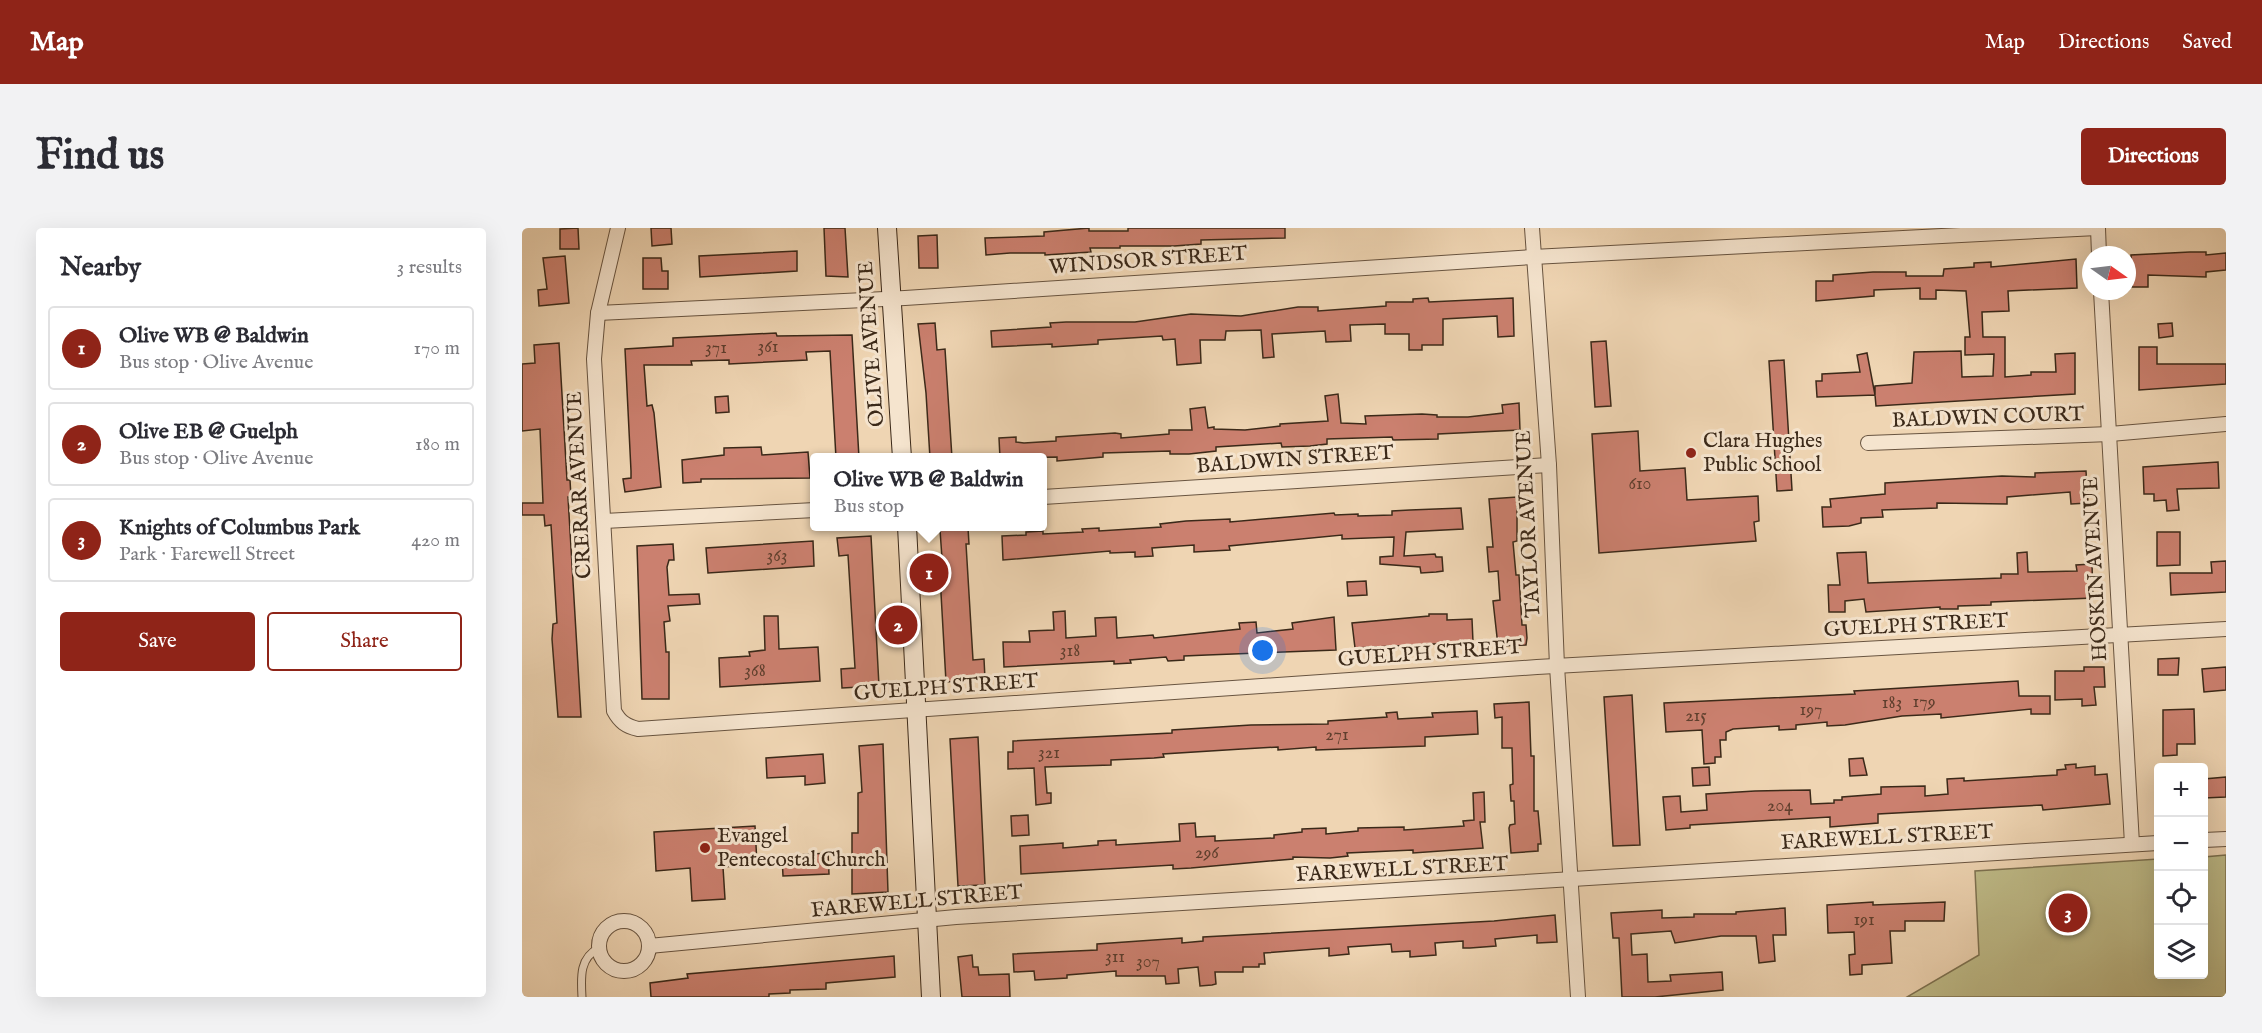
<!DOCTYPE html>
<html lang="en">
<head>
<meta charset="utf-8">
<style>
	:root { --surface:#fff; --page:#f2f2f3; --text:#2b2b33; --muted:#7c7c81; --line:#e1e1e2; --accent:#8f2418 }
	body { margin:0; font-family:"IM FELL English",serif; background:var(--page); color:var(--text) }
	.controls { position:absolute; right:18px; bottom:18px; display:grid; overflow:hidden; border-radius:6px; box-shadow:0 6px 24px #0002 }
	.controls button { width:54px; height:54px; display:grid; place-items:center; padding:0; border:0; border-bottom:2px solid var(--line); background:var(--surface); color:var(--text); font:30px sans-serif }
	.compass { position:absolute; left:1560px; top:18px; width:54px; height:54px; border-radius:50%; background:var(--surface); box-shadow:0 6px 24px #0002; rotate:104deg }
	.you { position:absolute; left:741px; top:423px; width:21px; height:21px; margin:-15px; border:4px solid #fff; border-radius:50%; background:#1a73e8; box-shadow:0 0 0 9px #1a73e833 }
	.badge { display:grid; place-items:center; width:39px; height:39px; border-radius:50%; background:var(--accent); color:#fff; font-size:20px; font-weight:700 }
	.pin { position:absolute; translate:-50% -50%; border:3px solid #fff; box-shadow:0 2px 6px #0006 }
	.popup { position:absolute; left:288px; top:225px; width:237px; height:78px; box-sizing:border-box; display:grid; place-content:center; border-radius:6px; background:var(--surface); filter:drop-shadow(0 2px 4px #0005); font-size:20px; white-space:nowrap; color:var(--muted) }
	.popup b { font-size:22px; color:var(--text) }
	.popup::after { content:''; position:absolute; left:50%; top:100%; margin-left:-12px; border:12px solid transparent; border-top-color:var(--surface) }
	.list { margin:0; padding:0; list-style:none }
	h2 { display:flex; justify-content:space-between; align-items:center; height:78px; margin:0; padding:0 24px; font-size:26px }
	h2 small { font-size:20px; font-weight:400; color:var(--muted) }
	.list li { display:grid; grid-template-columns:39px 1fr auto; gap:18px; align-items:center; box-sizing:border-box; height:84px; margin:0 12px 12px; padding:0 12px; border:2px solid var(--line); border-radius:6px }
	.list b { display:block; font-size:22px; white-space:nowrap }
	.list p { margin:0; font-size:20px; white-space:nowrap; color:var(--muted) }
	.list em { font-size:20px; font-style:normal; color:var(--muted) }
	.actions { display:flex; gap:12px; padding:18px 24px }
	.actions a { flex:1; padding:14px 0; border:2px solid var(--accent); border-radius:6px; text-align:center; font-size:21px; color:var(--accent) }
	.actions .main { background:var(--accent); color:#fff }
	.icon { flex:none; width:33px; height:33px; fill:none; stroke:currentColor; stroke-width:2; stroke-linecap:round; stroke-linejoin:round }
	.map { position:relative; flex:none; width:1704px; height:769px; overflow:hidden; border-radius:6px }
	header { display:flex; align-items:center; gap:36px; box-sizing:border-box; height:84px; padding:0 30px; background:var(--accent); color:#fff }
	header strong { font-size:28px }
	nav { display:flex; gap:33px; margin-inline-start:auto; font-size:21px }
	.intro { display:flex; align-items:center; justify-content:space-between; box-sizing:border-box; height:144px; padding:0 36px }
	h1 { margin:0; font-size:42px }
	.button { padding:15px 27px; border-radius:6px; background:var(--accent); color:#fff; font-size:21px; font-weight:700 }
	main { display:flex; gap:36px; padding:0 36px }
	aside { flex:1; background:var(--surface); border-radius:6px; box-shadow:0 6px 24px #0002 }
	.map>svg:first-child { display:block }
</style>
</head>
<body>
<header>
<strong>Map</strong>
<nav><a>Map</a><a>Directions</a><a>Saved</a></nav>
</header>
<div class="intro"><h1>Find us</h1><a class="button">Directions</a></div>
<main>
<aside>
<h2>Nearby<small>3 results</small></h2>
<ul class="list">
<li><span class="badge">1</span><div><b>Olive WB @ Baldwin</b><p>Bus stop · Olive Avenue</p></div><em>170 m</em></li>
<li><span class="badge">2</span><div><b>Olive EB @ Guelph</b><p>Bus stop · Olive Avenue</p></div><em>180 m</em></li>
<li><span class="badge">3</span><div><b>Knights of Columbus Park</b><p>Park · Farewell Street</p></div><em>420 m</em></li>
</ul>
<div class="actions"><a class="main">Save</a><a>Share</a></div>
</aside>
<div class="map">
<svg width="1704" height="769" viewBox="0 0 1704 769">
	<rect width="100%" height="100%" fill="#efd5b3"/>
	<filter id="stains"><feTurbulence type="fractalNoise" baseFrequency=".00333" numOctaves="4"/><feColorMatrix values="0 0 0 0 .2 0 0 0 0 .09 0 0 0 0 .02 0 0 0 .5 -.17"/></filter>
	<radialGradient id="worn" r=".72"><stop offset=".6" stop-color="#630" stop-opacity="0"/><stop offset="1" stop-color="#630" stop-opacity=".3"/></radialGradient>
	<path fill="#bfbc89" stroke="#7d7251" stroke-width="1.5" d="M 1704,627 L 1704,769 L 1385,769 L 1457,727 L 1453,643 L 1636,631 L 1636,746 L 1682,746 L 1682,629 Z"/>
	<g fill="#cb806f" stroke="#3b2919" stroke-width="1.5">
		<path d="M 56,0 L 57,21 L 38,21 L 38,1 Z"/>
		<path d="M 129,0 L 149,0 L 150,16 L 130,18 Z"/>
		<path d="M 302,0 L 323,0 L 326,49 L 304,48 Z"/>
		<path d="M 567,0 L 567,3 L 606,3 L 606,0 L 763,0 L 763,10 L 679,12 L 679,16 L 652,18 L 598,18 L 598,20 L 568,20 L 569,24 L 523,27 L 523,25 L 488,25 L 464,27 L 463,10 L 522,8 L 522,4 Z"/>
		<path d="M 415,7 L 416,40 L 397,40 L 396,8 Z"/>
		<path d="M 275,23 L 275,43 L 178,49 L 177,28 Z"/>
		<path d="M 1668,24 L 1684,24 L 1684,27 L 1704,25 L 1704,42 L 1684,44 L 1684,49 L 1626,47 L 1626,59 L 1610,59 L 1609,27 Z"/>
		<path d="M 43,28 L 47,75 L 17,78 L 16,62 L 25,61 L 21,30 Z"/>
		<path d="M 121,30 L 139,30 L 140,43 L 146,43 L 146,61 L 121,61 Z"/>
		<path d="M 1554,31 L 1555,60 L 1486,63 L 1487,83 L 1460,84 L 1461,109 L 1483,109 L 1483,149 L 1509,147 L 1509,144 L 1534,144 L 1533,126 L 1553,125 L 1553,166 L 1354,178 L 1353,167 L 1295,169 L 1294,153 L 1300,153 L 1300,146 L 1338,144 L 1335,127 L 1345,125 L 1353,167 L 1353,158 L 1390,155 L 1392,124 L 1439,123 L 1440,149 L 1471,148 L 1472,126 L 1443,127 L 1443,109 L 1448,109 L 1444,63 L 1414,62 L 1414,71 L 1398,71 L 1398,60 L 1352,62 L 1352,68 L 1294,73 L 1294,53 L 1311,53 L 1311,47 L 1351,44 L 1384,44 L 1384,48 L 1421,48 L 1422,41 L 1452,39 L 1452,35 L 1469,34 L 1469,39 Z"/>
		<path d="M 906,70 L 907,74 L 991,70 L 992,108 L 976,109 L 975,88 L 921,91 L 921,117 L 900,117 L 900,122 L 887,122 L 887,106 L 863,106 L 863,96 L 828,97 L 829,113 L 804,114 L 803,103 L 750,106 L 752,129 L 741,130 L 739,102 L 704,103 L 703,112 L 678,112 L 679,135 L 655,137 L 653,111 L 641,112 L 640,108 L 576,112 L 576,116 L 530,119 L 530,116 L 470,119 L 469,103 L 529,99 L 528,95 L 544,94 L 613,94 L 669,86 L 719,88 L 776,79 L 796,79 L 796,83 L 864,78 L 864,74 L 891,74 L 891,71 Z"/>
		<path d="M 413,95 L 415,122 L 423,121 L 430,230 L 408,230 L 404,165 L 396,96 Z"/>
		<path d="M 1650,95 L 1651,108 L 1637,110 L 1636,96 Z"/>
		<path d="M 254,105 L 255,108 L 330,107 L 337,230 L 314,230 L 308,123 L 284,124 L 285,132 L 207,136 L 207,132 L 169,133 L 170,137 L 122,137 L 125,178 L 130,177 L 132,185 L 139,259 L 103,264 L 101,251 L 109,250 L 109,243 L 103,121 L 151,118 L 151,110 Z"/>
		<path d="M 1084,113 L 1089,178 L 1073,179 L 1069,114 Z"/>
		<path d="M 37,115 L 45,252 L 48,252 L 49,269 L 46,269 L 59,489 L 36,489 L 30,411 L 31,396 L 35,395 L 29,297 L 23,298 L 22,287 L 0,287 L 0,275 L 21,275 L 18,201 L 0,203 L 0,136 L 13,135 L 12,117 Z"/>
		<path d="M 1617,119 L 1635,119 L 1635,136 L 1704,136 L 1704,156 L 1617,162 Z"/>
		<path d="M 1262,132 L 1270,262 L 1255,263 L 1247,133 Z"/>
		<path d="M 816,166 L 819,195 L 844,196 L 843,188 L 900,186 L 915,187 L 915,189 L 946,189 L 981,185 L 980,177 L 997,175 L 998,202 L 916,206 L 916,211 L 871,212 L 870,209 L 805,211 L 805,216 L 788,218 L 760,219 L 759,215 L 694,219 L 694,223 L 667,226 L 648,226 L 648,223 L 581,225 L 581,229 L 535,233 L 535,229 L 478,230 L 477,210 L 494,209 L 494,214 L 502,215 L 534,213 L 534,209 L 593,205 L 599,206 L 599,210 L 647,206 L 647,202 L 670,202 L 668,181 L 683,179 L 686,200 L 692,199 L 692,201 L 723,202 L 758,198 L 758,196 L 806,193 L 803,168 Z"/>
		<path d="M 206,168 L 207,184 L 194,185 L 193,169 Z"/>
		<path d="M 1116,203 L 1118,243 L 1163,240 L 1165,272 L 1236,268 L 1237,293 L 1232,294 L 1234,313 L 1077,325 L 1070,206 Z"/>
		<path d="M 239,219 L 240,227 L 286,224 L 288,250 L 179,251 L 179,254 L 161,255 L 160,232 L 202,227 L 202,220 Z"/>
		<path d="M 1696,234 L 1697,260 L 1655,261 L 1657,282 L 1645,283 L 1644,272 L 1632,273 L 1632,266 L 1622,266 L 1621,239 Z"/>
		<path d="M 1564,243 L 1566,275 L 1549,276 L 1548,264 L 1485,269 L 1485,276 L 1415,275 L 1415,280 L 1360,282 L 1361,289 L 1339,290 L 1339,295 L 1327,298 L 1301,299 L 1300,279 L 1309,279 L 1308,271 L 1363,266 L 1363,255 L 1480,248 L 1513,249 L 1513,245 Z"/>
		<path d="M 995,269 L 995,313 L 991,314 L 994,347 L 997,347 L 1000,397 L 1004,397 L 1005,410 L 1004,417 L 976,418 L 971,373 L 978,372 L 976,343 L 967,344 L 965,319 L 971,319 L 967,271 Z"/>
		<path d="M 939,280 L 941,301 L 884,304 L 882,328 L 913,326 L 914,329 L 920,329 L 921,343 L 914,344 L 899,345 L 898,339 L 858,336 L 858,329 L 871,328 L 872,309 L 820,311 L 820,307 L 707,318 L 708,322 L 672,324 L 672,317 L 630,320 L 631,328 L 613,329 L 613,324 L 588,325 L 588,323 L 481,332 L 480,308 L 504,307 L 504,304 L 521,303 L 521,306 L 561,304 L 560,301 L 577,300 L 577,303 L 639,299 L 638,296 L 664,293 L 708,291 L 708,294 L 812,285 L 813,287 L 836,286 L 836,288 L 870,287 L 870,283 L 888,282 Z"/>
		<path d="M 446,300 L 447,316 L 444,316 L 451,432 L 462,431 L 463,451 L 424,454 L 417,330 L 420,330 L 418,302 Z"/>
		<path d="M 1635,304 L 1658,304 L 1658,337 L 1635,338 Z"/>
		<path d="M 349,308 L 357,458 L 320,460 L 319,441 L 333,440 L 326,327 L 317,328 L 315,310 Z"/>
		<path d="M 291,313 L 292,338 L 186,345 L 184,320 Z"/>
		<path d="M 151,316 L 152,332 L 147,332 L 145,339 L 147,367 L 177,366 L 178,376 L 146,378 L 148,393 L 142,394 L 144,424 L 147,424 L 147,471 L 120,471 L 115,318 Z"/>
		<path d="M 1344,324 L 1346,355 L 1479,350 L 1479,346 L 1496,346 L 1495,325 L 1505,324 L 1506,344 L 1555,343 L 1554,337 L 1570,336 L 1571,370 L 1469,374 L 1469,377 L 1436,378 L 1436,381 L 1418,381 L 1418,379 L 1344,384 L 1342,371 L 1323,373 L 1323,384 L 1307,384 L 1306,357 L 1318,357 L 1315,325 Z"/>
		<path d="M 1704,333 L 1704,364 L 1649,367 L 1648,345 L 1690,345 L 1689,334 Z"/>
		<path d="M 844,353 L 845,367 L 826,368 L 825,354 Z"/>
		<path d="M 543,383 L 544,410 L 574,408 L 573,390 L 594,389 L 595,410 L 631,407 L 632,410 L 718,401 L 717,395 L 734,394 L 735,405 L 771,401 L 770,395 L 812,389 L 814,422 L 685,427 L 662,428 L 662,432 L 646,433 L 644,429 L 608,432 L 609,435 L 592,436 L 592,433 L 482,439 L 481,414 L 508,414 L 507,403 L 532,402 L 531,384 Z"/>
		<path d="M 907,386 L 925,386 L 925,392 L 950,391 L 951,414 L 833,420 L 830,395 L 907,388 Z"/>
		<path d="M 242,388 L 256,388 L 257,421 L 296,419 L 298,453 L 198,459 L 197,430 L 228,428 L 227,424 L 243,422 Z"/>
		<path d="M 1657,430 L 1656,447 L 1636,447 L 1636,431 Z"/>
		<path d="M 1562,439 L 1582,439 L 1583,459 L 1572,459 L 1574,477 L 1560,478 L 1560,471 L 1533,472 L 1533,443 L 1562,443 Z"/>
		<path d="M 1704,439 L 1704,462 L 1682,464 L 1680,441 Z"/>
		<path d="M 1496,453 L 1497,468 L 1528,468 L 1528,486 L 1509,486 L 1509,481 L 1419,490 L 1419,486 L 1380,488 L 1323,497 L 1305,498 L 1305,494 L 1274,497 L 1274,501 L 1257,502 L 1257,498 L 1211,501 L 1204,504 L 1204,512 L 1198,512 L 1199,529 L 1193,529 L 1193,535 L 1182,536 L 1180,502 L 1144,504 L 1142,475 L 1333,466 L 1332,463 Z"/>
		<path d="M 1110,467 L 1118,617 L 1091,618 L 1082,469 Z"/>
		<path d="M 1007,474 L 1009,528 L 1012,528 L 1012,583 L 1016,583 L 1019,616 L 1016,616 L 1016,623 L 989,625 L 987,600 L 988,597 L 993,596 L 992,573 L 989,573 L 988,557 L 991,556 L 990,520 L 980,520 L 980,489 L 973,490 L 972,476 Z"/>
		<path d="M 1672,481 L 1673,516 L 1655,516 L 1655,527 L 1641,528 L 1641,482 Z"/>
		<path d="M 955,483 L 956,506 L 903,509 L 903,518 L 794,522 L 794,519 L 756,522 L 756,519 L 720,521 L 641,526 L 642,529 L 632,530 L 589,532 L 589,537 L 523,539 L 525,565 L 529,565 L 529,575 L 514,577 L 512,540 L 486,541 L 486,524 L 491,524 L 491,513 L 650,505 L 650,502 L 729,497 L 806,496 L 806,493 L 865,489 L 864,485 L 875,484 L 876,491 L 911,489 L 910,485 Z"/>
		<path d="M 456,509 L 463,657 L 436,658 L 428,511 Z"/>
		<path d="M 361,516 L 366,664 L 330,666 L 330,605 L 336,605 L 336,565 L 340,564 L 337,518 Z"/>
		<path d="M 301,526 L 303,555 L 283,557 L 283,548 L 245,550 L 244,530 Z"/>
		<path d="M 1341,530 L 1345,547 L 1328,548 L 1327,531 Z"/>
		<path d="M 1554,536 L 1554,540 L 1573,538 L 1573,547 L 1585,546 L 1588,576 L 1521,582 L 1520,577 L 1356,586 L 1356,595 L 1308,599 L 1308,589 L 1168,597 L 1168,600 L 1144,602 L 1141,569 L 1158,568 L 1159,584 L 1185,582 L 1184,566 L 1233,563 L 1288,562 L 1289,576 L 1312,575 L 1312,572 L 1320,572 L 1320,569 L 1359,566 L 1359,559 L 1403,558 L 1403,568 L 1426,566 L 1425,551 L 1442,550 L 1442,553 L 1535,547 L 1535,542 L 1544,541 L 1543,537 Z"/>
		<path d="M 1187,539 L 1188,557 L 1171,558 L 1170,540 Z"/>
		<path d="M 1704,549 L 1704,569 L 1682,570 L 1682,551 Z"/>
		<path d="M 962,564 L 963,594 L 958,594 L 961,620 L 891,625 L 891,622 L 825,625 L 826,628 L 808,630 L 771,629 L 771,631 L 669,640 L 651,641 L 651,637 L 499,646 L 498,618 L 541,615 L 541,620 L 576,617 L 576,613 L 594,612 L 594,617 L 658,613 L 657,596 L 673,595 L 674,609 L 693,608 L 693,613 L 752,610 L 752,607 L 780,604 L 780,601 L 804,600 L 804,606 L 836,603 L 836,600 L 882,599 L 882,602 L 942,598 L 941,593 L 952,592 L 951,565 Z"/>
		<path d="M 506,587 L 507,607 L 490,608 L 489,588 Z"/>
		<path d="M 233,598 L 235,636 L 201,639 L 203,671 L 170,673 L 168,640 L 134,643 L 132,604 Z"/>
		<path d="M 306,625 L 307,646 L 261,648 L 260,628 Z"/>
		<path d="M 1351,674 L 1351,677 L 1423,674 L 1422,693 L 1383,693 L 1383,703 L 1368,703 L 1370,735 L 1340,737 L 1340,746 L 1328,747 L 1327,727 L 1333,726 L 1332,704 L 1306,705 L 1305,677 Z"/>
		<path d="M 1263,680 L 1264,707 L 1251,707 L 1253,733 L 1237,735 L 1234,708 L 1199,708 L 1153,715 L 1149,703 L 1109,706 L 1110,727 L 1125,726 L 1126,754 L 1149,753 L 1148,747 L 1200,744 L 1201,762 L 1133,769 L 1100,769 L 1097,710 L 1091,710 L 1089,685 L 1140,682 L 1140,690 L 1172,689 L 1172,686 L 1214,686 L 1214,684 Z"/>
		<path d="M 1033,687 L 1035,714 L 1015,715 L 1015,707 L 973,711 L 974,718 L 948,720 L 941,720 L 941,713 L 913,715 L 914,727 L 888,729 L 888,723 L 870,724 L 869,716 L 826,719 L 827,726 L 807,728 L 807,720 L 742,725 L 743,736 L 737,736 L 737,739 L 721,739 L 721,744 L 693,744 L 694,756 L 690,757 L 678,758 L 676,739 L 656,741 L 657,755 L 644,756 L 643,748 L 594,748 L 594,743 L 545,747 L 545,750 L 513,752 L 512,743 L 492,744 L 491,726 L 575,722 L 575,716 L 660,710 L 660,715 L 681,713 L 681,709 L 972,693 Z"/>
		<path d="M 450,727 L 451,739 L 456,739 L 457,747 L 487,746 L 488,769 L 440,769 L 436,729 Z"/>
		<path d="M 372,728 L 373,749 L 304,755 L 304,761 L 268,762 L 268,765 L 247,766 L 247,769 L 129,769 L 128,755 L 166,750 L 165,746 Z"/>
	</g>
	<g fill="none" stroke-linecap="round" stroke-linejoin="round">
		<defs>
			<path id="lane" d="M 60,769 C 59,750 57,730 77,720"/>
			<g id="street">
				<path d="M 96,0 L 76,85 L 72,131 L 92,483 C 98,494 104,498 116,501 L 1015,439 L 1704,401"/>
				<path d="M 1010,0 L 1027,237 L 1035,438 L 1056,769"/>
				<path d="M 1576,0 L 1577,27"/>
				<path d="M 1579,63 L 1610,616"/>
				<path d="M 76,85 L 383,70 L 1011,29 L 1575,0"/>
				<path d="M 1346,215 L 1588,206 L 1704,196"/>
				<path d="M 521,269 L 1027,237"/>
				<path d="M 82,293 L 293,282"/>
				<path d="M 1682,612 L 1704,611"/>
				<circle cx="102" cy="718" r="25"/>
				<path d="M 127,718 L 434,689 L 1636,615"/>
			</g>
			<g id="secondary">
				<path d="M 365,0 L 380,230"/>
				<path d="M 385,298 L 409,769"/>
			</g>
		</defs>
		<use href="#lane" stroke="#685440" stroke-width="9"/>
		<use href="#street" stroke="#685440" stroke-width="16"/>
		<use href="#secondary" stroke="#3b2919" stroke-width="20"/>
		<use href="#lane" stroke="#f5e4ce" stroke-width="7"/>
		<use href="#street" stroke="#f5e4ce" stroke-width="14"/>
		<use href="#secondary" stroke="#f5e4ce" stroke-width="18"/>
	</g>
	<g fill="#8f2418" stroke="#f5e4ce" stroke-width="2">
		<circle cx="1169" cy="225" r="6"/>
		<circle cx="183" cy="620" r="6"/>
	</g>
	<g text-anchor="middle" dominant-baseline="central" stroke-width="6" stroke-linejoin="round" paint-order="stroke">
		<g font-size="18" fill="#5f3f2e">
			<text x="246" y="119">361</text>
			<text x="194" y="120">371</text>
			<text x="1118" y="256">610</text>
			<text x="255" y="328">363</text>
			<text x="548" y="423">318</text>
			<text x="233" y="443">368</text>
			<text x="1402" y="474">179</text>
			<text x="1370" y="475">183</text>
			<text x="1289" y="482">197</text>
			<text x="1174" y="488">215</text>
			<text x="815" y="507">271</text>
			<text x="527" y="525">321</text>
			<text x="1258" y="578">204</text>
			<text x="685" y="625">296</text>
			<text x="1342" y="692">191</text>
			<text x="593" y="729">311</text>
			<text x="626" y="734">307</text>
		</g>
		<g font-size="21" fill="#3b2919" stroke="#f5e4ce">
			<text transform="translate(626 33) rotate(-4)">WINDSOR STREET</text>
			<text transform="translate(350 116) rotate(-94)">OLIVE AVENUE</text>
			<text transform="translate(1466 190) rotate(-2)">BALDWIN COURT</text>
			<text transform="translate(773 232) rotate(-4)">BALDWIN STREET</text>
			<text transform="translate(58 257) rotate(-93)">CRERAR AVENUE</text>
			<text transform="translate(1007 296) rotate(-93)">TAYLOR AVENUE</text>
			<text transform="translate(1574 341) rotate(-93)">HOSKIN AVENUE</text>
			<text transform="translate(1394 398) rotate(-3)">GUELPH STREET</text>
			<text transform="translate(908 426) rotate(-4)">GUELPH STREET</text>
			<text transform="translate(424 460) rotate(-4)">GUELPH STREET</text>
			<text transform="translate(1365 610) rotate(-3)">FAREWELL STREET</text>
			<text transform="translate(880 642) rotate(-3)">FAREWELL STREET</text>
			<text transform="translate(395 674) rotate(-5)">FAREWELL STREET</text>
		</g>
		<g font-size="21" fill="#3b2919" stroke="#f5e4ce" text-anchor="start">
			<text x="1181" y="213">Clara Hughes<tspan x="1181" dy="24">Public School</tspan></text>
			<text x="195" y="608">Evangel<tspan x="195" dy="24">Pentecostal Church</tspan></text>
		</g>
	</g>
	<rect width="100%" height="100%" filter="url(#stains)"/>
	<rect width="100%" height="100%" fill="url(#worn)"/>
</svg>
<div class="controls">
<button>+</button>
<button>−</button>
<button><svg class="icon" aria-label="locate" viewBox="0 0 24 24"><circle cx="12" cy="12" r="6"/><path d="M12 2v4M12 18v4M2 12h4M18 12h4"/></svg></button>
<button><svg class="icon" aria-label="layers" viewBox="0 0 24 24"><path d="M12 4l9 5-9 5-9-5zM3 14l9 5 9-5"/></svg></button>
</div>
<svg class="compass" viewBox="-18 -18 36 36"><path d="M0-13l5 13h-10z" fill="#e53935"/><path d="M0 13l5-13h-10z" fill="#7c7c81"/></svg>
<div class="you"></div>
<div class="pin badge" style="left:407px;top:345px">1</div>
<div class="popup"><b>Olive WB @ Baldwin</b>Bus stop</div>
<div class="pin badge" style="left:376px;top:397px">2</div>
<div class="pin badge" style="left:1546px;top:685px">3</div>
</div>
</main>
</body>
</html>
